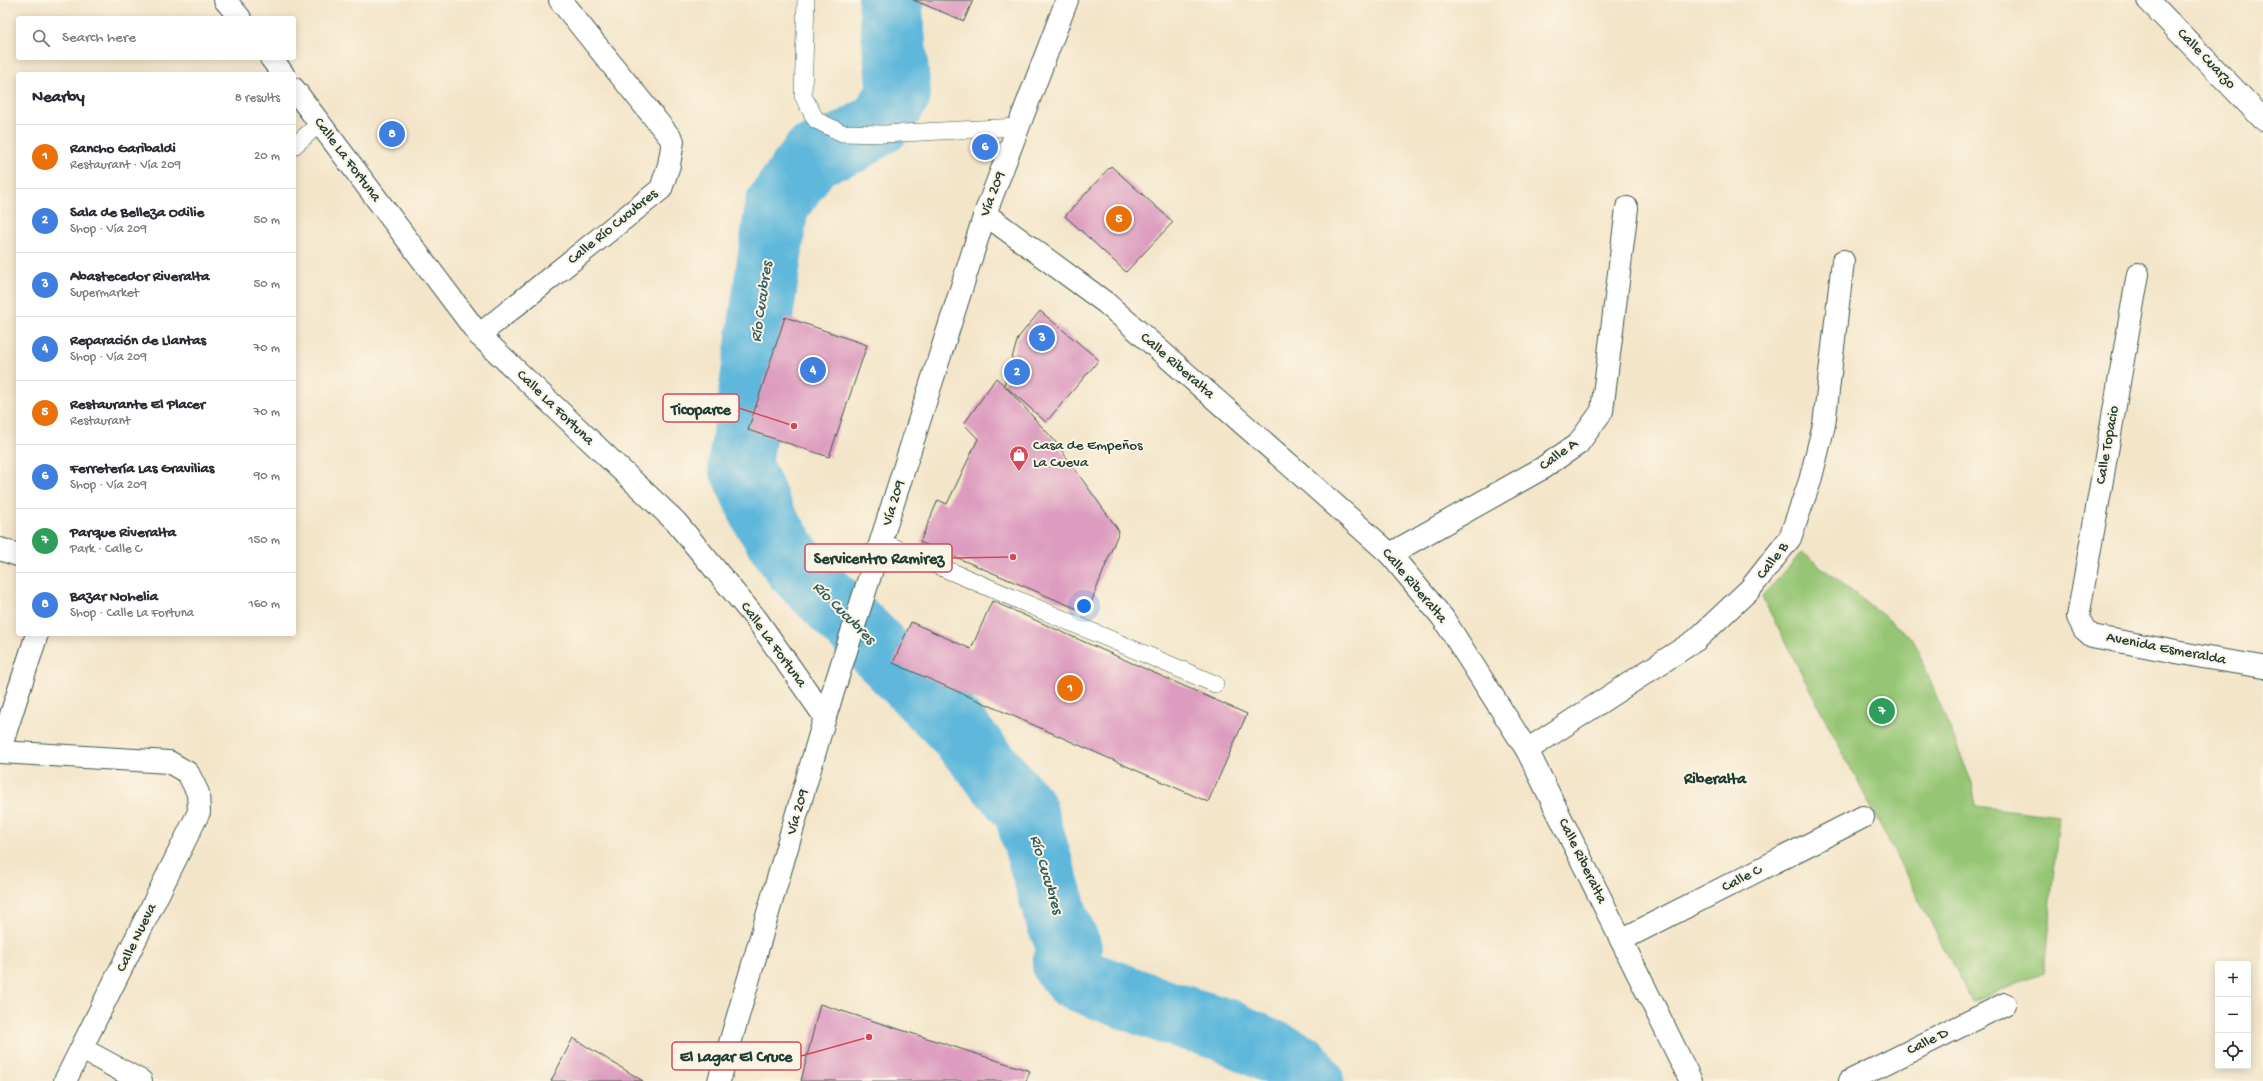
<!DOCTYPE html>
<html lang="en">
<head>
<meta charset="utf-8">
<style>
	:root { --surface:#fff; --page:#f7f7f7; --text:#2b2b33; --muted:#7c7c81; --line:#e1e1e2; --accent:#d1495b }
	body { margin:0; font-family:"Gochi Hand",sans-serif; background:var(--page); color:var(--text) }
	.controls { position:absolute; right:12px; bottom:12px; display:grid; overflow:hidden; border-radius:4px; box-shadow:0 2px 10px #0003 }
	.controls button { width:36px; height:36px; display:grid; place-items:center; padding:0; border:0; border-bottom:1px solid var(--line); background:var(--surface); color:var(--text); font:20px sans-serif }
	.you { position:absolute; left:1084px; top:606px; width:14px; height:14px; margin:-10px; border:3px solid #fff; border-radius:50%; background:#1a73e8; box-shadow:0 0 0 6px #1a73e833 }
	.badge { display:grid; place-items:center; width:26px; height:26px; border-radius:50%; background:var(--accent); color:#fff; font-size:13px; font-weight:700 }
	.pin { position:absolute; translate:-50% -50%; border:2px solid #fff; box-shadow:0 1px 4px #0006 }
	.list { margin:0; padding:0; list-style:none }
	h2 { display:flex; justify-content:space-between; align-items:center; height:52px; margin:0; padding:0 16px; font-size:17px }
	h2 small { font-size:13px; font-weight:400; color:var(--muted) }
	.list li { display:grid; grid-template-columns:26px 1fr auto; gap:12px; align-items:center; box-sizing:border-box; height:64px; padding:0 16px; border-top:1px solid var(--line) }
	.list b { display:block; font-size:15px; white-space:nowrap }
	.list p { margin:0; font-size:13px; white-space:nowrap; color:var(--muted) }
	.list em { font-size:13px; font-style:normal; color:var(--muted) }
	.icon { flex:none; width:22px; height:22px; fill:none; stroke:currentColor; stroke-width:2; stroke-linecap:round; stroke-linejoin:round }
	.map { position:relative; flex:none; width:2263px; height:1081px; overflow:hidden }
	.search { position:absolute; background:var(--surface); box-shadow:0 2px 10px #0003; left:16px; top:16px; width:280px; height:44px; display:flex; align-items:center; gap:10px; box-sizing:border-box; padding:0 14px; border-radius:4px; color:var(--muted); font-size:15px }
	.panel { position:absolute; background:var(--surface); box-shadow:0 2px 10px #0003; left:16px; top:72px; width:280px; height:564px; border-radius:4px }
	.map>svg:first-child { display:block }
</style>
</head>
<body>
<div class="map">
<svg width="2263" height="1081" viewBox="0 0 2263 1081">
	<rect width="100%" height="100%" fill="#fcf5e5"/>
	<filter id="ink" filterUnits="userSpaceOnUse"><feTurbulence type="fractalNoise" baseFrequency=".025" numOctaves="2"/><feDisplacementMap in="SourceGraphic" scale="8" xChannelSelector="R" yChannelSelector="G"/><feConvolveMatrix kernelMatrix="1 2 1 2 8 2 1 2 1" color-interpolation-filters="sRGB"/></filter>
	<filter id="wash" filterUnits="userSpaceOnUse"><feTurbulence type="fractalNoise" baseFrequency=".012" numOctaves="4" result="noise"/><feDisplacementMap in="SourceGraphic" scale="16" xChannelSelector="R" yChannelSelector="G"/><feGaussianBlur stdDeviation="0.9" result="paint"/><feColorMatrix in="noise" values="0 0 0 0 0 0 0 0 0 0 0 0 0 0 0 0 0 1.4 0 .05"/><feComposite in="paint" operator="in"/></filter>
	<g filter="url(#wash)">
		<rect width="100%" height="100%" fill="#f3e5c9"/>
		<path fill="#96c675" stroke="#5a8254" d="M 1802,552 L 1913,639 L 1972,783 L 1976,806 L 2059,816 L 2044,973 L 1972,1002 L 1762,597 Z"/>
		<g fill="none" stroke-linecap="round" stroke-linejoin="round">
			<path stroke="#5eb8db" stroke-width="64" d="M 890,0 L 899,94 L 880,123 L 850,142 L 812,156 L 777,205 L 740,465 L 765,520 L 796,567 L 954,726 L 1025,810 L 1058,921 L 1070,949 L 1064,965 L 1074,978 L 1163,1011 L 1225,1030 L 1300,1065 L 1312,1081"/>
		</g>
		<g id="blocks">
			<g fill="#dd9cbf">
				<path d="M 913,0 L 973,0 L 964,21 Z"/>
				<path d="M 1111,166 L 1173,222 L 1126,272 L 1065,216 Z"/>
				<path d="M 1040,311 L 1099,360 L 1046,422 L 1004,385 L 1054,440 L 1119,531 L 1087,613 L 920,542 L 938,500 L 947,504 L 978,439 L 964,424 L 996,378 L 1004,385 L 1018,338 Z"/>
				<path d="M 785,317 L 867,345 L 829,457 L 748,430 Z"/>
				<path d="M 992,601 L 1247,714 L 1208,802 L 893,663 L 911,622 L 971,649 Z"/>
				<path d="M 820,1004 L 1030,1071 L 1026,1081 L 801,1081 Z"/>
				<path d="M 573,1038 L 643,1081 L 551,1081 Z"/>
			</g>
		</g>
	</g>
	<g filter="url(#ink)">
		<use href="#blocks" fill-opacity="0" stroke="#3f564a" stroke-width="1"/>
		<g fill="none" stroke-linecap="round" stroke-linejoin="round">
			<defs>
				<g id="lane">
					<path d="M 806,0 L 803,96 L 816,120 L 842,133 L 883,134 L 1018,127"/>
					<path d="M 294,146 L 320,123"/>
					<path d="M 882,542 L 1215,684"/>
				</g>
				<g id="street">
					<path d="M 225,0 L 240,18"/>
					<path d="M 2148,0 L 2263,119"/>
					<path d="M 271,58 L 283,74"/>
					<path d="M 294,89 L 479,335 L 676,522 L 757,620 L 825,717"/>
					<path d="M 985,214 L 1106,303 L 1316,488 L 1390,554 L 1443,618 L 1527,750 L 1691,1081"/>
					<path d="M 2138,274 L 2078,617 L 2084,629 L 2092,636 L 2208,658 L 2263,667"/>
					<path d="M 479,335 L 661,189 L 669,165 L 673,141 L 560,0"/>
					<path d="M 0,549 L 18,555"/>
					<path d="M 1390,554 L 1541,469 L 1578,444 L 1602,411 L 1627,208"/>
					<path d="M 0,749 L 37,634"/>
					<path d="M 1527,750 L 1696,640 L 1750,589 L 1790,538 L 1810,481 L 1824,425 L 1843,261"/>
					<path d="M 0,752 L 169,762 L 188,773 L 198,793 L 199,812 L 65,1081"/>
					<path d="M 1621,940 L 1863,817"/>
					<path d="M 82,1049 L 141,1081"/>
					<path d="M 1850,1081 L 2005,1004"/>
				</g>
				<path id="secondary" d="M 719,1081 L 825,717 L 985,214 L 1067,0"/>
			</defs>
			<use href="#lane" stroke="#3f564a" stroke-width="18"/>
			<use href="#street" stroke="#3f564a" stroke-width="24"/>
			<use href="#secondary" stroke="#3f564a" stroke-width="24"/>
			<use href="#lane" stroke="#fff" stroke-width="17"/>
			<use href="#street" stroke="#fff" stroke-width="22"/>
			<use href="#secondary" stroke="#fff" stroke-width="22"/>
		</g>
	</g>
	<defs>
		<symbol id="shop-pin" viewBox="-11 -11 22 30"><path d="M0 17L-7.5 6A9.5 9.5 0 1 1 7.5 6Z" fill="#d1495b" stroke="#fcf5e5"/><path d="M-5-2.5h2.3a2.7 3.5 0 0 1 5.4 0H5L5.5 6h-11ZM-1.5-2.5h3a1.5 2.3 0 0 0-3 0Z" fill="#fff"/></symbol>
	</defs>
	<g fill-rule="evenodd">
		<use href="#shop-pin" x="1008" y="444" width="22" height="30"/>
	</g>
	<g text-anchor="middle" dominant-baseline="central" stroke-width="4" stroke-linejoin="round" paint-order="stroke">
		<g font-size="15" fill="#1f3d34" stroke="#fcf5e5">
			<text transform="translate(2206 59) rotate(46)">Calle Cuarzo</text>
			<text transform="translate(347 160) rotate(53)">Calle La Fortuna</text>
			<text transform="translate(993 194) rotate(-69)">Vía 209</text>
			<text transform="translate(613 227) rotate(-39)">Calle Río Cucubres</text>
			<text transform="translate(1177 366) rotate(41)">Calle Riberalta</text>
			<text transform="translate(555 408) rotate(44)">Calle La Fortuna</text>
			<text transform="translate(2108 445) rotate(-80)">Calle Topacio</text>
			<text transform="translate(1559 455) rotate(-36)">Calle A</text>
			<text transform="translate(894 503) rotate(-73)">Vía 209</text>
			<text transform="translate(1773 561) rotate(-52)">Calle B</text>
			<text transform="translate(1414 586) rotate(50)">Calle Riberalta</text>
			<text transform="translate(773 645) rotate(54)">Calle La Fortuna</text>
			<text transform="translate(2166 649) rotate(11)">Avenida Esmeralda</text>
			<text transform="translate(798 812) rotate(-74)">Vía 209</text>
			<text transform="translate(1582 861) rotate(64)">Calle Riberalta</text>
			<text transform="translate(1742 879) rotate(-27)">Calle C</text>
			<text transform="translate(137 938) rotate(-64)">Calle Nueva</text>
			<text transform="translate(1928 1042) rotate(-26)">Calle D</text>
		</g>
		<g font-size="15" fill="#1f3d34" stroke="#fcf5e5" text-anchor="start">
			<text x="1033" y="446">Casa de Empeños<tspan x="1033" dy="17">La Cueva</tspan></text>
		</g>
		<g font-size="16" font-style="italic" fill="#2f5c5e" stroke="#fcf5e5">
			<text transform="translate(763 302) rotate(-82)">Río Cucubres</text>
			<text transform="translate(843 614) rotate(45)">Río Cucubres</text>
			<text transform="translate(1045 875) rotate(73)">Río Cucubres</text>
		</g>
		<g font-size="16" font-weight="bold" fill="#1f3d34" stroke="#fcf5e5">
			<text x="1715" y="780">Riberalta</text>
		</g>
	</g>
	<path fill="none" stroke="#d1495b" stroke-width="1.5" d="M794 426L739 408M1013 557L952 558M869 1037L801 1056"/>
	<g fill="#d1495b" stroke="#fcf5e5" stroke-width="1.5">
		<circle cx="794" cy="426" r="4"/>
		<circle cx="1013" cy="557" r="4"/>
		<circle cx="869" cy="1037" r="4"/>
	</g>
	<g fill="#fcf5e5" stroke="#d1495b" stroke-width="1.5">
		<rect x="663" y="394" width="76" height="28" rx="4"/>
		<rect x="805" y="544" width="147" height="28" rx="4"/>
		<rect x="672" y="1042" width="129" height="28" rx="4"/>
	</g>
	<g font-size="16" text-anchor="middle" font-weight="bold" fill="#1f3d34">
		<text x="701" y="414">Ticoparce</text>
		<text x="879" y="563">Servicentro Ramirez</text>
		<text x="736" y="1061">El Lagar El Cruce</text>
	</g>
</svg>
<div class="controls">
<button>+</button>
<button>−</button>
<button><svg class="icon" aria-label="locate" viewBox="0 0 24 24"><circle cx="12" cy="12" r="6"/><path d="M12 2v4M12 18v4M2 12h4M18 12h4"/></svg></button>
</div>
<div class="you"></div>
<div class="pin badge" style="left:1070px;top:688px;background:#e8710a">1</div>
<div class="pin badge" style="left:1017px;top:372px;background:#3f7fe0">2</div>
<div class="pin badge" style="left:1042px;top:338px;background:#3f7fe0">3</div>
<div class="pin badge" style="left:813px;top:370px;background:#3f7fe0">4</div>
<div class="pin badge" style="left:1119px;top:219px;background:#e8710a">5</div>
<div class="pin badge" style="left:985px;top:147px;background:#3f7fe0">6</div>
<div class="pin badge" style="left:1882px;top:711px;background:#2e9e5b">7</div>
<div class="pin badge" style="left:392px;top:134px;background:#3f7fe0">8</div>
<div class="search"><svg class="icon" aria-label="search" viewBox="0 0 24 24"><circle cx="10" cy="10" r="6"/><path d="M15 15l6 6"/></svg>Search here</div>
<section class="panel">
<h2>Nearby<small>8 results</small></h2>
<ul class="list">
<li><span class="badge" style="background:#e8710a">1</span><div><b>Rancho Garibaldi</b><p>Restaurant · Vía 209</p></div><em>20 m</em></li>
<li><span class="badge" style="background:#3f7fe0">2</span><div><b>Sala de Belleza Odilie</b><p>Shop · Vía 209</p></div><em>50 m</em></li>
<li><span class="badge" style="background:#3f7fe0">3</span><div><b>Abastecedor Riveralta</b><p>Supermarket</p></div><em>50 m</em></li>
<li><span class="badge" style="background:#3f7fe0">4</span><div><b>Reparación de Llantas</b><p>Shop · Vía 209</p></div><em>70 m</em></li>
<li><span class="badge" style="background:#e8710a">5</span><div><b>Restaurante El Placer</b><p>Restaurant</p></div><em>70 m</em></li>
<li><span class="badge" style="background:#3f7fe0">6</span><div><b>Ferretería Las Gravilias</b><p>Shop · Vía 209</p></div><em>90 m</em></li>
<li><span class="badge" style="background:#2e9e5b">7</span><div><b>Parque Riveralta</b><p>Park · Calle C</p></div><em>150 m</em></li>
<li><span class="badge" style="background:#3f7fe0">8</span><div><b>Bazar Nohelia</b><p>Shop · Calle La Fortuna</p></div><em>160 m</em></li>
</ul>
</section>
</div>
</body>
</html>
